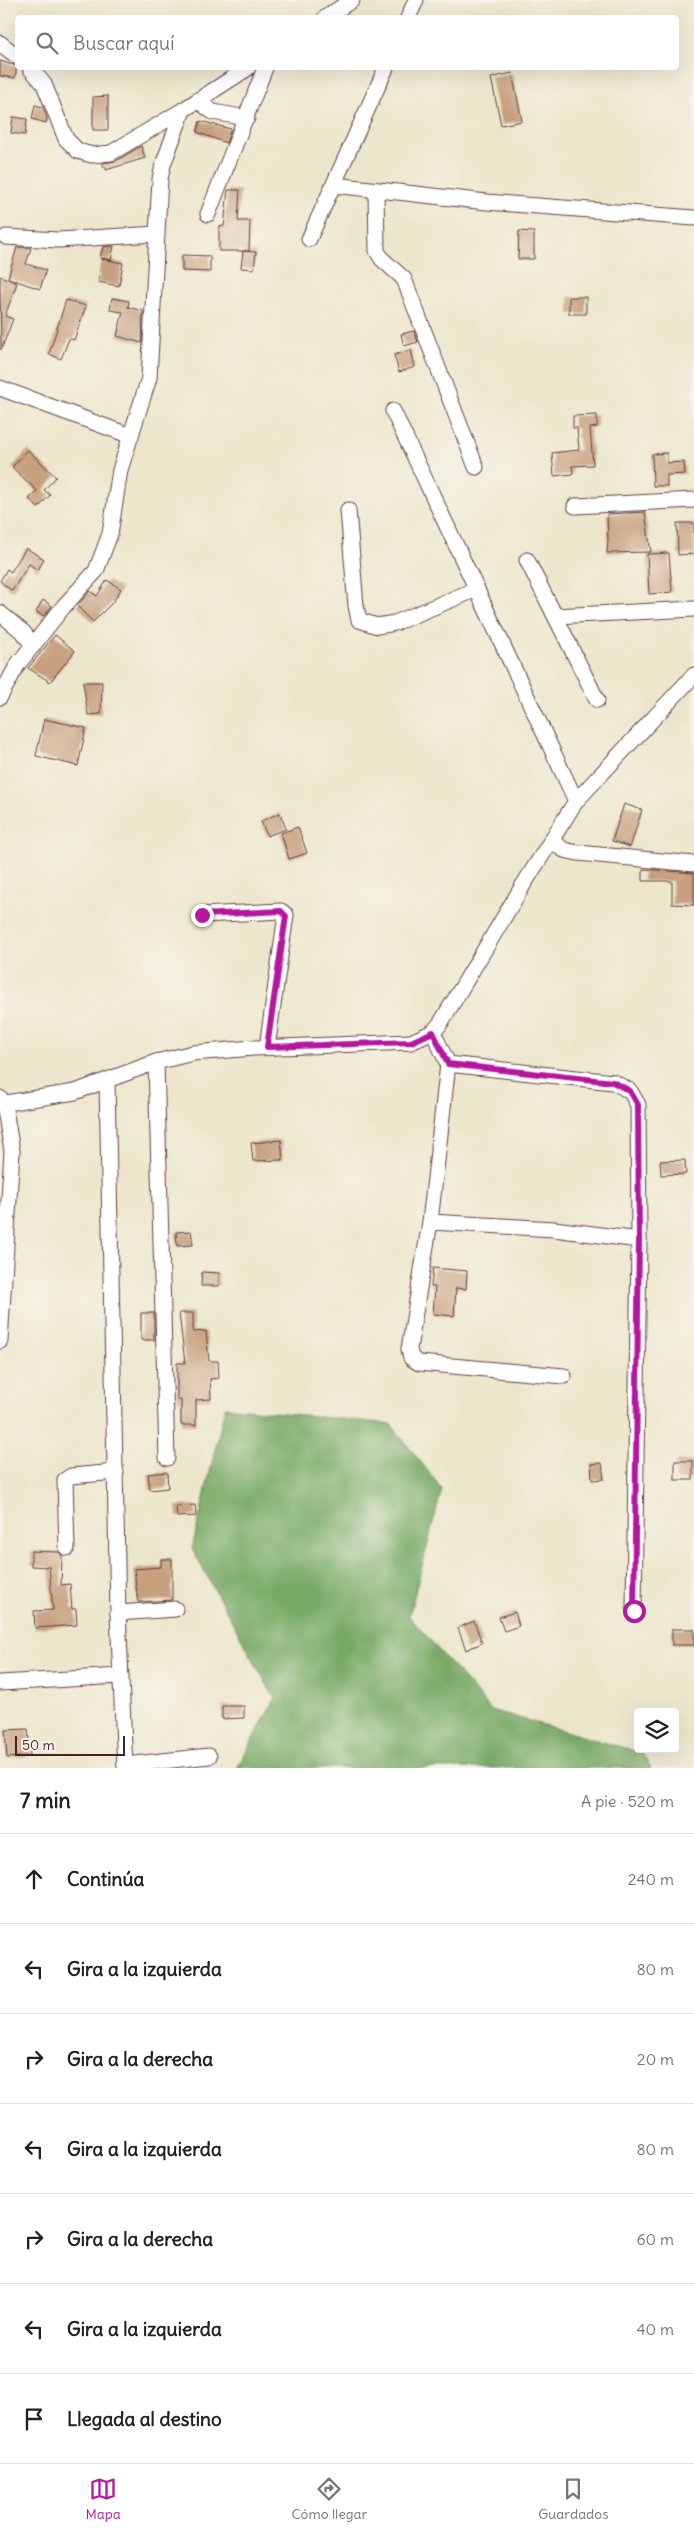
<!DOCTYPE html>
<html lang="es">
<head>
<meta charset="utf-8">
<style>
	:root { --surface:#fff; --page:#f2f2f2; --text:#202124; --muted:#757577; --line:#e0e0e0; --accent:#b5179e }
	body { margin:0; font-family:Delius,sans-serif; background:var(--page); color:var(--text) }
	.controls { position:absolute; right:15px; bottom:15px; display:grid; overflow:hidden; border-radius:5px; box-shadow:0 5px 20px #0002 }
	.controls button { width:45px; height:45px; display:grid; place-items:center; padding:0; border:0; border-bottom:1px solid var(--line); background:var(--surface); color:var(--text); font:25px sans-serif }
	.scale { position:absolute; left:15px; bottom:12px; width:110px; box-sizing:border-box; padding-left:5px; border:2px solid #4a1f2b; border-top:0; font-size:14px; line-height:18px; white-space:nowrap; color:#4a1f2b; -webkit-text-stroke:4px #f7f3e8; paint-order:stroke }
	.stop { position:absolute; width:15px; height:15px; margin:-11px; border:4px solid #b5179e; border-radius:50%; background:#fff }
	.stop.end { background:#b5179e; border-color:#fff; box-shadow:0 1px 5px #0008 }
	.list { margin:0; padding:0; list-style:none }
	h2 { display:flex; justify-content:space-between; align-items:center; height:65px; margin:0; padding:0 20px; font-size:21px }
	h2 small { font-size:16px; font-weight:400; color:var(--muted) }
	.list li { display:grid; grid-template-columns:32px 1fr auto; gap:15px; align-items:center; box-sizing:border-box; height:90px; padding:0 20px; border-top:1px solid var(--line) }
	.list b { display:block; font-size:19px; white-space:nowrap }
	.list em { font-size:16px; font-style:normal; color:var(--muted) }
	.icon { flex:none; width:28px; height:28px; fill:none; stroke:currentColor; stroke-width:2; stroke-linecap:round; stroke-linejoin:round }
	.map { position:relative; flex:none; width:694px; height:1768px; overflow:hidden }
	.search { position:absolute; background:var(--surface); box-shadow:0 5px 20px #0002; left:15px; right:15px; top:15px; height:55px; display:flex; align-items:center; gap:12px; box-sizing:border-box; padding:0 18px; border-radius:5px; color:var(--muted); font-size:19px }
	.sheet { height:695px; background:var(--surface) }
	nav { display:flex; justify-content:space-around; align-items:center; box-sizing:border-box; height:70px; border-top:1px solid var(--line); background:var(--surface); font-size:14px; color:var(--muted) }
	nav a { display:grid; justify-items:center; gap:2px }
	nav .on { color:var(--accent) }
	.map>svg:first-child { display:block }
</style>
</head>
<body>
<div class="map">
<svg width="694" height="1768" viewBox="0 0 694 1768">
	<rect width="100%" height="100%" fill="#f7f3e8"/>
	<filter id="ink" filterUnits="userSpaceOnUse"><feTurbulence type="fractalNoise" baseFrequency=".02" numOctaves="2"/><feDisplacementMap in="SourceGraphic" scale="10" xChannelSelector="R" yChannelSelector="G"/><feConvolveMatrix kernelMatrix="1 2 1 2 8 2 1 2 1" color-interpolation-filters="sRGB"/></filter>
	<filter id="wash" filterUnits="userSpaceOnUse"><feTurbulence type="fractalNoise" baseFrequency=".0096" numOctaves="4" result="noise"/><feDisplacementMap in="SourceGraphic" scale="20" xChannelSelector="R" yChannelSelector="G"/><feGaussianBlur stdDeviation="1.12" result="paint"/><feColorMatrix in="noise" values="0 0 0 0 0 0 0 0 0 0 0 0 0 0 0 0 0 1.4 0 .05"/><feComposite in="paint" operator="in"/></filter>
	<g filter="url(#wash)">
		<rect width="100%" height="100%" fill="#ece7cc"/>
		<path fill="#78aa66" stroke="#616448" d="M 225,1407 L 391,1424 L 442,1489 L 409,1616 L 491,1710 L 642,1753 L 651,1768 L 237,1768 L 275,1699 L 192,1549 Z"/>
		<g id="blocks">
			<g fill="#c7a17f">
				<path d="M 0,61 L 17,66 L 15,78 L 0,76 Z"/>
				<path d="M 512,73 L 522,121 L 501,125 L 491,78 Z"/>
				<path d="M 108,96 L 108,130 L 93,130 L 93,97 Z"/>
				<path d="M 35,105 L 43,107 L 47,118 L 46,123 L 32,119 Z"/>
				<path d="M 13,117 L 27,119 L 25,135 L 11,133 Z"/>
				<path d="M 200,121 L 231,129 L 226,143 L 197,132 Z"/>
				<path d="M 141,146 L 145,158 L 106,170 L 106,167 L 103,167 L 103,163 L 116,161 Z"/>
				<path d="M 228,190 L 240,190 L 238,221 L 250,221 L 249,251 L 219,251 L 219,227 L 224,226 Z"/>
				<path d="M 519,231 L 534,232 L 534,259 L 518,259 Z"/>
				<path d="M 114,246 L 111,260 L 100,258 L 103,247 Z"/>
				<path d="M 17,247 L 31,248 L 26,264 L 46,270 L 40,289 L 8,278 Z"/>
				<path d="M 243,251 L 256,252 L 254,269 L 241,268 Z"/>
				<path d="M 182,255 L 210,256 L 210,272 L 182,271 Z"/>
				<path d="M 102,259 L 123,263 L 119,286 L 98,282 Z"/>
				<path d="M 0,276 L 17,283 L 5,316 L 13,319 L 1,350 Z"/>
				<rect x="569" y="297" width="17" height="17"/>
				<path d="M 112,298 L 129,301 L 128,307 L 143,311 L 142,343 L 117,336 L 123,312 L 110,310 Z"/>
				<path d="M 66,300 L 86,306 L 74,340 L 69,339 L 61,359 L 49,354 Z"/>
				<path d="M 414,331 L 418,342 L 404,346 L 401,334 Z"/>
				<path d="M 411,350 L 415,367 L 399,372 L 394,355 Z"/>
				<path d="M 597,415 L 597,427 L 590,428 L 593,465 L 572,466 L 573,474 L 554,476 L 552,453 L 579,450 L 577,428 L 573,428 L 573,416 Z"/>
				<path d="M 28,450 L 56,477 L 44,490 L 50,495 L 38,508 L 29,499 L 37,491 L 12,467 Z"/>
				<path d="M 667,453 L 667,463 L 684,462 L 685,474 L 667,475 L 667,486 L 653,486 L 652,454 Z"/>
				<path d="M 645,512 L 651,552 L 607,553 L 608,540 L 607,514 Z"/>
				<path d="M 677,523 L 694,523 L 694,554 L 678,555 Z"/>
				<path d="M 26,548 L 44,559 L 38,570 L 29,564 L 12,591 L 0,581 L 7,569 L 11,572 Z"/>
				<path d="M 669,553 L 672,592 L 649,594 L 647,554 Z"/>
				<path d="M 107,580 L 121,589 L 113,602 L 93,622 L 77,606 L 90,591 L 97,596 Z"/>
				<path d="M 43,600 L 52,606 L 44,616 L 36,612 Z"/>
				<path d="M 55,635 L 75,651 L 50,682 L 28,668 Z"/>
				<path d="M 83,682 L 102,682 L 101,714 L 88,715 Z"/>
				<path d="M 44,719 L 86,728 L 78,766 L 36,756 Z"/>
				<path d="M 624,804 L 642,810 L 630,847 L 612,841 Z"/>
				<path d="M 280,813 L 286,829 L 267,836 L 261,821 Z"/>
				<path d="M 298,827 L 307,853 L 289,859 L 281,833 Z"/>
				<path d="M 643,869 L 694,873 L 694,905 L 672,904 L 672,881 L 643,881 Z"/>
				<path d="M 281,1140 L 283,1160 L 253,1161 L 251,1143 Z"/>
				<path d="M 685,1160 L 686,1174 L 661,1175 L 660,1161 Z"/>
				<path d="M 191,1231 L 193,1245 L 177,1246 L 176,1232 Z"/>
				<path d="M 433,1268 L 467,1271 L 466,1289 L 456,1288 L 454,1316 L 433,1314 L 435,1287 L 431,1287 Z"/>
				<path d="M 202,1272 L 219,1273 L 219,1286 L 201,1286 Z"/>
				<rect x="141" y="1313" width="13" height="27"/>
				<path d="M 179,1313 L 193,1313 L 193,1332 L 206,1331 L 209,1361 L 218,1361 L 219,1378 L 210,1379 L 211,1399 L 196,1400 L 196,1425 L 181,1425 L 181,1400 L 177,1400 L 177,1363 L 185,1363 Z"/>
				<rect x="675" y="1461" width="18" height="19"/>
				<path d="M 602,1463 L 604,1479 L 592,1480 L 591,1464 Z"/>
				<path d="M 167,1472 L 168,1488 L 150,1490 L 148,1474 Z"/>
				<path d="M 195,1505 L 196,1516 L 177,1517 L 176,1506 Z"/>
				<path d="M 31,1551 L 59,1552 L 62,1556 L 61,1585 L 70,1584 L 72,1609 L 76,1609 L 77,1625 L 35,1628 L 34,1611 L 53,1610 L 49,1567 L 31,1566 Z"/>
				<path d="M 161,1559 L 172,1559 L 172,1600 L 138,1602 L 134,1569 L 161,1567 Z"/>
				<path d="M 515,1612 L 519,1626 L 504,1631 L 499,1617 Z"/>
				<path d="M 474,1621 L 482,1643 L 466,1650 L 458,1628 Z"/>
				<rect x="672" y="1629" width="22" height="16"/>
				<path d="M 222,1706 L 244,1706 L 244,1718 L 222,1719 Z"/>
				<path d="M 28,1729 L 30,1756 L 7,1758 L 5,1730 Z"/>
			</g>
		</g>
	</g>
	<g filter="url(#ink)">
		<use href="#blocks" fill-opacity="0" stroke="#623d43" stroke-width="1"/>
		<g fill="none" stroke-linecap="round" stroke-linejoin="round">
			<defs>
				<g id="minor">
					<path d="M 325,18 L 352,0"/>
					<path d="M 408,18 L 416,0"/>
					<path d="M 0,43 L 18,57"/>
					<path d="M 30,68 L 44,84 L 66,139 L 78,151 L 92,155 L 111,153 L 183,110 L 248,68"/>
					<path d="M 198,101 L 213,112 L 247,118"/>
					<path d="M 334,185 L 487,202 L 694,218"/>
					<path d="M 376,190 L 377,251 L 382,259 L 404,279 L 476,467"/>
					<path d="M 208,214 L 265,68"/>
					<path d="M 6,237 L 58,240 L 157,234"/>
					<path d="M 309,239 L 386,68"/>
					<path d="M 0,388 L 131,436"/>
					<path d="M 393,411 L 576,801"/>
					<path d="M 575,506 L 694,500"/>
					<path d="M 348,510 L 356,606 L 359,620 L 377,626 L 395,623 L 477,589"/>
					<path d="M 527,560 L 597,700"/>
					<path d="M 0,613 L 24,633 L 33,646"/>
					<path d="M 555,616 L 694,609"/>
					<path d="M 0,697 L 18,664 L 64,606 L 96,571 L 110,534 L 120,470 L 149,378 L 160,179 L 163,165 L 183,110"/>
					<path d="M 551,840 L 564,850 L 578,853 L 694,864"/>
					<path d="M 202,915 L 281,911 L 286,915 L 267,1047"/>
					<path d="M 433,1032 L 448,1064 L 430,1222 L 409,1349 L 411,1358 L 419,1363 L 564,1376"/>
					<path d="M 156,1062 L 167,1458"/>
					<path d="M 448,1064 L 613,1082 L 630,1091 L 638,1105 L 639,1240 L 634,1611"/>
					<path d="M 107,1082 L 118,1613 L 125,1768"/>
					<path d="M 0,1098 L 4,1104 L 12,1151 L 0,1341"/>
					<path d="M 0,1104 L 75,1092 L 156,1062 L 193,1053 L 254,1048 L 411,1042 L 433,1032 L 440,1024 L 522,887 L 576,801 L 694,675"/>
					<path d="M 430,1222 L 554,1229 L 639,1240"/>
					<path d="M 67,1548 L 65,1480 L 71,1476 L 116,1472"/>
					<path d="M 118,1613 L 175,1609"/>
					<path d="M 0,1683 L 121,1676"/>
					<path d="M 125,1765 L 209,1756"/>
				</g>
			</defs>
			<use href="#minor" stroke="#623d43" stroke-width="17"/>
			<use href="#minor" stroke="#fff" stroke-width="15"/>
		</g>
	</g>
	<g fill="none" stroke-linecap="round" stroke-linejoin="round" filter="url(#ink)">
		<path stroke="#b5179e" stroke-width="6" d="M 202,915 L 281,911 L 286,916 L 267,1047 L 411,1042 L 433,1032 L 448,1064 L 613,1082 L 630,1091 L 638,1105 L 639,1240 L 634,1611"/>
	</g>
</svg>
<div class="controls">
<button><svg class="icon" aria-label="layers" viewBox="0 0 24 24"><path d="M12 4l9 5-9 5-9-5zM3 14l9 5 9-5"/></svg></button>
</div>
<div class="scale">50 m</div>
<div class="stop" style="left:634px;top:1611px"></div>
<div class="stop end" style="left:202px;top:915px"></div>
<div class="search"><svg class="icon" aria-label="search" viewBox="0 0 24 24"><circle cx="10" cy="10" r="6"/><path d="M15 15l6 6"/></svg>Buscar aquí</div>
</div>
<section class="sheet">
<h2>7 min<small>A pie · 520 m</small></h2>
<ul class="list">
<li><svg class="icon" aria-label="ahead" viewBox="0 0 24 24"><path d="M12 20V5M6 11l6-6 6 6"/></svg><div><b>Continúa</b></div><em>240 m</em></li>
<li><svg class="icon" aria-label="left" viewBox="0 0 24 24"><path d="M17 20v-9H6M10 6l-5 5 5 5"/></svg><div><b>Gira a la izquierda</b></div><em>80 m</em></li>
<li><svg class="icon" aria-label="right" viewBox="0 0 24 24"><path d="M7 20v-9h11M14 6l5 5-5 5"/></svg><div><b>Gira a la derecha</b></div><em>20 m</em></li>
<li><svg class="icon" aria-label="left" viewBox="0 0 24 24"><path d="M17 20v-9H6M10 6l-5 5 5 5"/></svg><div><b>Gira a la izquierda</b></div><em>80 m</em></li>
<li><svg class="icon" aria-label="right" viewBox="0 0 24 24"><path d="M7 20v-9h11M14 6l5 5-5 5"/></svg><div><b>Gira a la derecha</b></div><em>60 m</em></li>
<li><svg class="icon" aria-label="left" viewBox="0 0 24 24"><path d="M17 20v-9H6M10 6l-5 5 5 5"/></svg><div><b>Gira a la izquierda</b></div><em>40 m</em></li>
<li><svg class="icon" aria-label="arrive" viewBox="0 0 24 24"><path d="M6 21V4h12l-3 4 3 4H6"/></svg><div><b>Llegada al destino</b></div></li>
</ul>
</section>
<nav>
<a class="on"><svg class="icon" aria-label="map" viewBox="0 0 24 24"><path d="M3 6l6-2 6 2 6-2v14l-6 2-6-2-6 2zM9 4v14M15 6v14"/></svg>Mapa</a>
<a><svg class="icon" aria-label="directions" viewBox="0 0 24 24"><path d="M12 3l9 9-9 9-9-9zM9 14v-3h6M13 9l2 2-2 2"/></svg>Cómo llegar</a>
<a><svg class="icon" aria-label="saved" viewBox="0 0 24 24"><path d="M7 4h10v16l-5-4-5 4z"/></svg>Guardados</a>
</nav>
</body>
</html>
